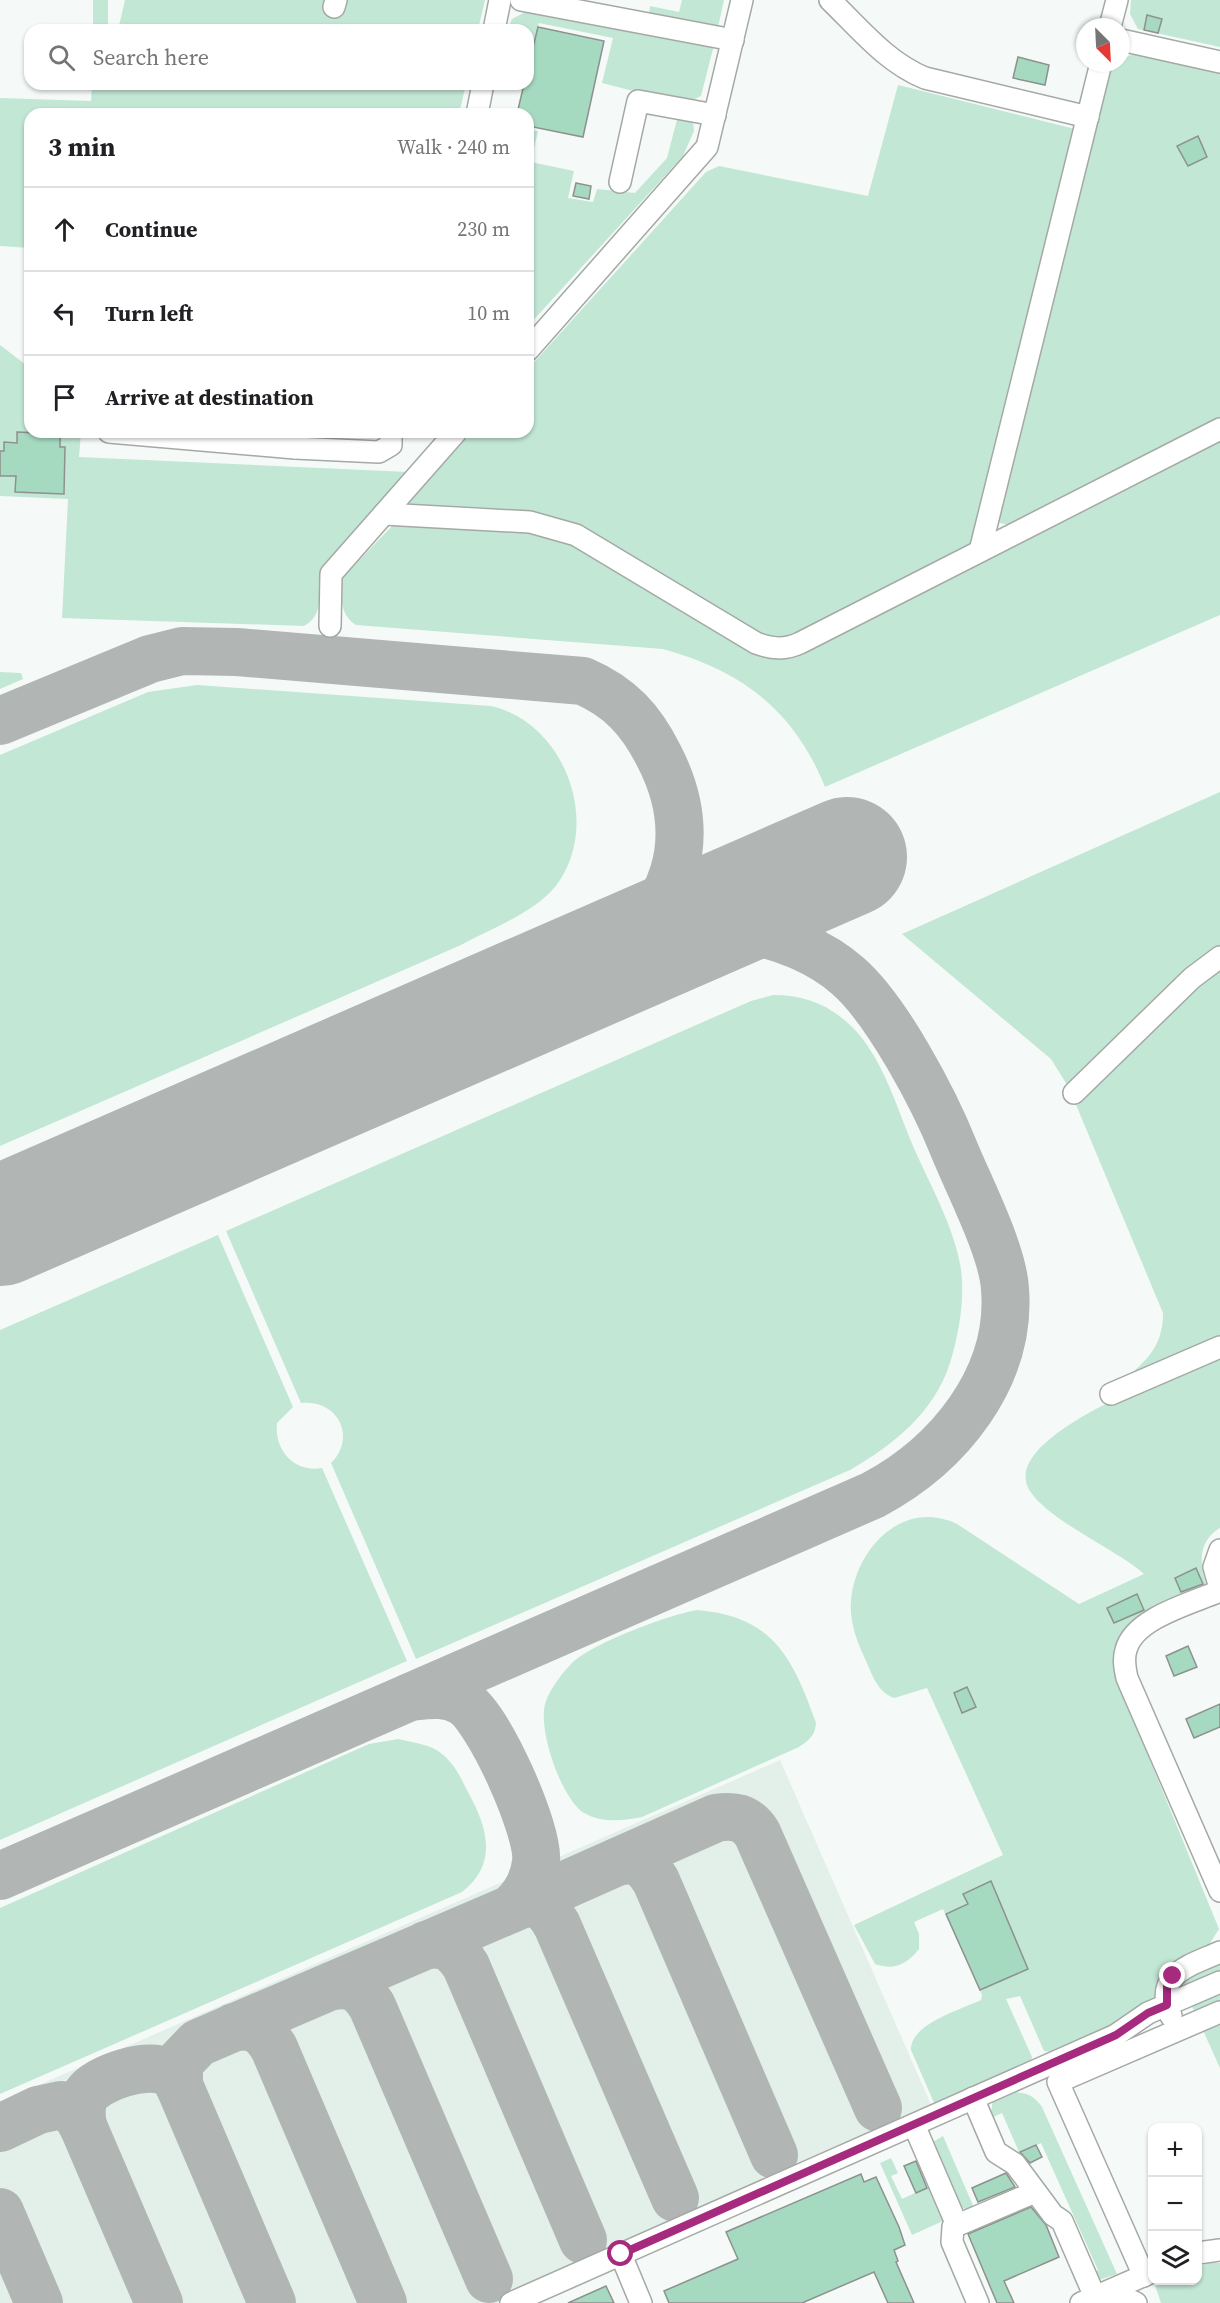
<!DOCTYPE html>
<html lang="en">
<head>
<meta charset="utf-8">
<style>
	:root { --surface:#fff; --page:#f6f6f6; --text:#202124; --muted:#757577; --line:#e0e0e0 }
	body { margin:0; font-family:"Source Serif 4",serif; background:var(--page); color:var(--text) }
	.controls { position:absolute; right:18px; bottom:18px; display:grid; overflow:hidden; border-radius:12px; box-shadow:0 2px 4px #0004 }
	.controls button { width:54px; height:54px; display:grid; place-items:center; padding:0; border:0; border-bottom:2px solid var(--line); background:var(--surface); color:var(--text); font:30px sans-serif }
	.compass { position:absolute; left:1076px; top:18px; width:54px; height:54px; border-radius:50%; background:var(--surface); box-shadow:0 2px 4px #0004; rotate:156deg }
	.stop { position:absolute; width:18px; height:18px; margin:-14px; border:4px solid #a62b7f; border-radius:50%; background:#fff }
	.stop.end { background:#a62b7f; border-color:#fff; box-shadow:0 2px 6px #0008 }
	.list { margin:0; padding:0; list-style:none }
	h2 { display:flex; justify-content:space-between; align-items:center; height:78px; margin:0; padding:0 24px; font-size:26px }
	h2 small { font-size:20px; font-weight:400; color:var(--muted) }
	.list li { display:grid; grid-template-columns:39px 1fr auto; gap:18px; align-items:center; box-sizing:border-box; height:84px; padding:0 24px; border-top:2px solid var(--line) }
	.list b { display:block; font-size:22px; white-space:nowrap }
	.list em { font-size:20px; font-style:normal; color:var(--muted) }
	.icon { flex:none; width:33px; height:33px; fill:none; stroke:currentColor; stroke-width:2; stroke-linecap:round; stroke-linejoin:round }
	.map { position:relative; flex:none; width:1220px; height:2303px; overflow:hidden }
	.search { position:absolute; background:var(--surface); box-shadow:0 2px 4px #0004; left:24px; top:24px; width:510px; height:66px; display:flex; align-items:center; gap:15px; box-sizing:border-box; padding:0 21px; border-radius:18px; color:var(--muted); font-size:22px }
	.panel { position:absolute; background:var(--surface); box-shadow:0 2px 4px #0004; left:24px; top:108px; width:510px; height:330px; border-radius:18px }
	.map>svg:first-child { display:block }
</style>
</head>
<body>
<div class="map">
<svg width="1220" height="2303" viewBox="0 0 1220 2303">
	<rect width="100%" height="100%" fill="#f5faf8"/>
	<path fill="#e3f0e9" d="M 780,1760 L 939,2123 L 527,2303 L 0,2303 L 0,2102 Z"/>
	<g fill="#c2e7d5">
		<path d="M 93,0 L 108,0 L 108,29 L 112,30 L 93,30 Z"/>
		<path d="M 125,0 L 485,0 L 478,30 L 118,30 Z"/>
		<path d="M 682,0 L 724,0 L 717,32 L 649,14 L 650,6 L 679,12 Z"/>
		<path d="M 1131,0 L 1220,0 L 1220,47 L 1138,29 L 1130,14 Z"/>
		<path d="M 531,9 L 715,41 L 701,96 L 684,104 L 602,83 L 613,38 L 539,23 L 528,72 L 528,30 L 507,30 L 512,19 Z"/>
		<path d="M 1136,53 L 1220,72 L 1220,422 L 1009,525 L 1000,523 L 994,516 L 992,505 L 1112,63 L 1121,63 L 1121,59 Z"/>
		<path d="M 92,84 L 466,84 L 459,114 L 30,114 L 30,248 L 0,246 L 0,98 L 91,101 Z"/>
		<path d="M 898,85 L 1079,130 L 972,547 L 789,643 L 772,642 L 589,532 L 404,508 L 472,432 L 528,432 L 528,369 L 706,172 L 719,166 L 868,196 Z"/>
		<path d="M 679,112 L 693,121 L 694,131 L 683,156 L 528,326 L 528,130 L 538,131 L 531,162 L 574,171 L 568,198 L 593,202 L 597,189 L 635,193 L 667,158 Z"/>
		<path d="M 0,345 L 30,368 L 30,432 L 81,432 L 79,457 L 409,472 L 325,563 C 310,586 331,610 304,626 L 62,618 L 68,499 L 0,496 Z"/>
		<path d="M 1220,434 L 1220,615 L 825,787 C 794,710 742,671 663,649 L 356,625 C 339,614 342,598 341,579 L 396,522 L 540,533 L 565,538 L 767,655 Z"/>
		<path d="M 0,672 L 21,673 L 23,679 L 0,689 Z"/>
		<path d="M 197,685 L 491,706 C 566,723 603,826 555,887 C 532,914 492,928 461,945 L 0,1146 L 0,755 L 148,692 Z"/>
		<path d="M 1220,792 L 1220,1340 L 1117,1386 C 1143,1363 1163,1350 1163,1313 L 1069,1088 L 1051,1059 L 902,934 Z"/>
		<path d="M 773,995 C 805,995 831,1005 854,1029 C 883,1059 897,1108 913,1146 C 930,1185 954,1226 961,1269 C 965,1299 959,1334 950,1363 C 934,1413 893,1445 850,1470 L 416,1659 L 331,1463 C 357,1437 338,1399 301,1403 L 226,1231 L 751,1001 Z"/>
		<path d="M 218,1235 L 293,1407 L 277,1423 C 274,1450 294,1473 322,1468 L 407,1661 L 0,1840 L 0,1330 Z"/>
		<path d="M 1220,1354 L 1220,1528 C 1197,1541 1199,1567 1208,1588 L 1142,1618 L 1120,1687 L 1219,1929 L 1207,1948 L 1164,1974 L 1153,2006 L 1051,2052 L 1044,2051 L 1020,1996 L 1006,1999 L 1032,2057 L 1031,2062 L 935,2105 L 911,2050 C 910,2024 960,2010 981,2000 L 982,1995 L 943,1909 L 914,1922 L 919,1934 L 919,1949 C 907,1964 894,1971 875,1964 L 854,1925 L 1003,1855 L 927,1688 L 894,1698 C 878,1692 873,1677 867,1663 C 858,1644 849,1623 851,1601 C 855,1549 903,1498 957,1524 L 1079,1604 L 1144,1574 C 1116,1549 1049,1521 1030,1491 C 994,1436 1186,1369 1220,1354 Z"/>
		<path d="M 697,1610 C 773,1616 793,1658 816,1723 C 815,1736 809,1740 799,1747 L 642,1817 C 623,1821 602,1823 584,1813 C 561,1799 536,1726 546,1701 C 550,1689 563,1672 572,1663 C 593,1643 668,1615 697,1610 Z"/>
		<path d="M 398,1739 C 411,1742 427,1744 438,1751 C 453,1761 460,1776 468,1792 C 487,1827 499,1863 462,1892 L 0,2094 L 0,1908 L 369,1744 Z"/>
		<path d="M 1220,1961 L 1220,1973 L 1173,1993 L 1177,1982 Z"/>
		<path d="M 1220,1988 L 1220,2005 L 1196,2015 L 1190,2002 Z"/>
		<path d="M 1220,2017 L 1220,2068 L 1201,2026 Z"/>
		<path d="M 1009,2092 C 1025,2092 1033,2094 1042,2107 L 1117,2274 L 1099,2280 L 1092,2273 L 1098,2270 L 1041,2143 L 1019,2152 L 1002,2113 L 989,2119 L 987,2114 L 991,2113 L 993,2099 Z"/>
		<path d="M 943,2136 L 975,2210 L 966,2210 L 958,2204 L 931,2143 Z"/>
		<path d="M 891,2158 L 898,2173 L 891,2176 L 902,2199 L 930,2186 L 946,2217 L 943,2221 L 912,2235 L 880,2163 Z"/>
		<path d="M 1209,2263 L 1220,2263 L 1220,2303 L 1161,2303 L 1155,2285 L 1163,2281 L 1198,2280 L 1198,2267 Z"/>
	</g>
	<g fill="none" stroke-linecap="round" stroke-linejoin="round">
		<g stroke="#b1b6b4" stroke-width="48">
			<path d="M 0,721 L 150,659 L 182,651 L 237,652 L 583,681 C 620,697 641,720 659,756 C 702,839 675,915 599,965"/>
			<path d="M 617,1862 C 638,1857 646,1865 656,1881 L 774,2155"/>
			<path d="M 0,1876 L 873,1495 C 948,1455 1012,1378 1005,1289 C 1003,1251 969,1186 954,1149 C 934,1099 887,1010 848,976 C 821,952 780,935 745,930 C 722,927 696,931 672,933"/>
			<path d="M 518,1905 C 539,1900 547,1908 557,1925 L 675,2198"/>
			<path d="M 511,1909 L 716,1818 C 734,1815 746,1817 757,1833 L 878,2108"/>
			<path d="M 426,1945 C 447,1943 455,1949 466,1966 L 583,2240"/>
			<path d="M 332,1986 C 353,1983 361,1989 372,2006 L 489,2279"/>
			<path d="M 234,2027 C 255,2025 263,2030 274,2048 L 383,2303"/>
			<path d="M 179,2085 L 272,2303"/>
			<path d="M 83,2126 L 159,2303"/>
			<path d="M 0,2128 L 38,2110 L 61,2105 L 76,2114 L 83,2126 C 81,2115 80,2105 86,2095 C 98,2077 147,2062 167,2072 C 173,2075 176,2080 179,2085 L 179,2063 L 198,2043 L 511,1909 C 525,1897 534,1881 536,1862 C 540,1832 489,1718 463,1702 C 446,1692 429,1695 410,1697"/>
			<path d="M 0,2212 L 39,2303"/>
		</g>
		<path stroke="#b1b6b4" stroke-width="120" d="M 0,1226 L 847,857"/>
	</g>
	<g fill="#a6dac0" stroke="#8d918f" stroke-width="1.5">
		<path d="M 1147,15 L 1162,19 L 1158,33 L 1144,30 Z"/>
		<path d="M 538,27 L 604,41 L 583,137 L 528,126 L 528,114 L 517,114 L 524,84 L 528,84 L 528,68 Z"/>
		<path d="M 1018,57 L 1049,65 L 1045,85 L 1013,78 Z"/>
		<path d="M 1198,136 L 1207,157 L 1188,166 L 1177,146 Z"/>
		<path d="M 576,183 L 591,186 L 589,199 L 573,196 Z"/>
		<path d="M 17,432 L 60,434 L 60,447 L 65,447 L 64,494 L 15,492 L 16,476 L 0,476 L 0,451 L 4,451 L 4,442 L 17,443 Z"/>
		<path d="M 1196,1568 L 1203,1584 L 1181,1592 L 1175,1578 Z"/>
		<path d="M 1137,1594 L 1144,1610 L 1114,1623 L 1107,1608 Z"/>
		<path d="M 1188,1646 L 1197,1667 L 1174,1676 L 1166,1656 Z"/>
		<path d="M 967,1687 L 976,1707 L 962,1713 L 954,1693 Z"/>
		<path d="M 1220,1704 L 1220,1727 L 1194,1738 L 1186,1719 Z"/>
		<path d="M 991,1881 L 1028,1969 L 980,1990 L 946,1914 L 968,1904 L 963,1894 Z"/>
		<path d="M 1036,2145 L 1042,2157 L 1030,2163 L 1020,2152 Z"/>
		<path d="M 916,2161 L 927,2188 L 916,2193 L 904,2166 Z"/>
		<path d="M 1006,2173 L 1015,2187 L 978,2202 L 972,2188 Z"/>
		<path d="M 861,2174 L 864,2182 L 876,2177 L 899,2227 L 905,2245 L 894,2250 L 898,2261 L 896,2262 L 914,2303 L 888,2303 L 874,2272 L 802,2303 L 669,2303 L 664,2291 L 738,2259 L 726,2232 Z"/>
		<path d="M 1031,2207 L 1046,2225 L 1059,2257 L 1004,2281 L 1014,2303 L 997,2303 L 968,2234 Z"/>
		<path d="M 606,2286 L 614,2303 L 568,2303 Z"/>
	</g>
	<g fill="none" stroke-linecap="round" stroke-linejoin="round">
		<defs>
			<g id="minor">
				<path d="M 521,0 L 733,40"/>
				<path d="M 830,0 C 859,28 886,62 925,78 L 1088,117"/>
				<path d="M 334,7 L 336,0"/>
				<path d="M 1110,27 L 1117,0"/>
				<path d="M 494,30 L 500,0"/>
				<path d="M 1121,40 L 1220,62"/>
				<path d="M 477,114 L 483,84"/>
				<path d="M 620,182 L 638,101 L 715,115"/>
				<path d="M 528,350 L 707,147 L 742,0"/>
				<path d="M 109,432 L 295,448 L 296,432"/>
				<path d="M 295,448 L 379,452 L 391,445 L 391,432"/>
				<path d="M 384,514 L 530,522 L 576,535 L 756,643 C 772,649 785,650 800,643 L 1220,429"/>
				<path d="M 980,551 L 1101,63"/>
				<path d="M 330,626 L 331,574 L 456,432"/>
				<path d="M 1074,1093 L 1192,978 L 1220,957"/>
				<path d="M 1111,1394 L 1220,1347"/>
				<path d="M 1220,1550 L 1214,1567 L 1220,1588"/>
				<path d="M 1220,1591 C 1192,1603 1134,1618 1126,1650 C 1123,1659 1125,1669 1127,1678 L 1220,1891"/>
				<path d="M 1171,2016 C 1153,1974 1189,1966 1220,1952"/>
				<path d="M 973,2098 L 996,2152 L 1015,2164 L 1053,2215 L 1062,2221 L 1095,2297"/>
				<path d="M 914,2125 L 957,2225"/>
				<path d="M 1198,2253 L 1220,2250"/>
				<path d="M 621,2255 L 641,2303"/>
				<path d="M 1144,2276 L 1058,2082 L 1220,2012"/>
				<path d="M 1102,2296 L 1115,2293 L 1136,2303"/>
				<path d="M 511,2303 L 1116,2035 L 1148,2013 L 1220,1982"/>
				<path d="M 978,2303 L 952,2242 L 953,2227 L 1035,2192"/>
				<path d="M 1081,2303 L 1152,2272"/>
			</g>
		</defs>
		<use href="#minor" stroke="#a4a9a6" stroke-width="24"/>
		<use href="#minor" stroke="#fff" stroke-width="21"/>
	</g>
	<g fill="none" stroke-linecap="round" stroke-linejoin="round">
		<path stroke="#a62b7f" stroke-width="8" d="M 621,2254 L 1116,2035 L 1148,2013 L 1167,2005 L 1167,1986 L 1173,1976"/>
	</g>
</svg>
<div class="controls">
<button>+</button>
<button>−</button>
<button><svg class="icon" aria-label="layers" viewBox="0 0 24 24"><path d="M12 4l9 5-9 5-9-5zM3 14l9 5 9-5"/></svg></button>
</div>
<svg class="compass" viewBox="-18 -18 36 36"><path d="M0-13l5 13h-10z" fill="#e53935"/><path d="M0 13l5-13h-10z" fill="#757577"/></svg>
<div class="stop" style="left:621px;top:2254px"></div>
<div class="stop end" style="left:1173px;top:1976px"></div>
<div class="search"><svg class="icon" aria-label="search" viewBox="0 0 24 24"><circle cx="10" cy="10" r="6"/><path d="M15 15l6 6"/></svg>Search here</div>
<section class="panel">
<h2>3 min<small>Walk · 240 m</small></h2>
<ul class="list">
<li><svg class="icon" aria-label="ahead" viewBox="0 0 24 24"><path d="M12 20V5M6 11l6-6 6 6"/></svg><div><b>Continue</b></div><em>230 m</em></li>
<li><svg class="icon" aria-label="left" viewBox="0 0 24 24"><path d="M17 20v-9H6M10 6l-5 5 5 5"/></svg><div><b>Turn left</b></div><em>10 m</em></li>
<li><svg class="icon" aria-label="arrive" viewBox="0 0 24 24"><path d="M6 21V4h12l-3 4 3 4H6"/></svg><div><b>Arrive at destination</b></div></li>
</ul>
</section>
</div>
</body>
</html>
